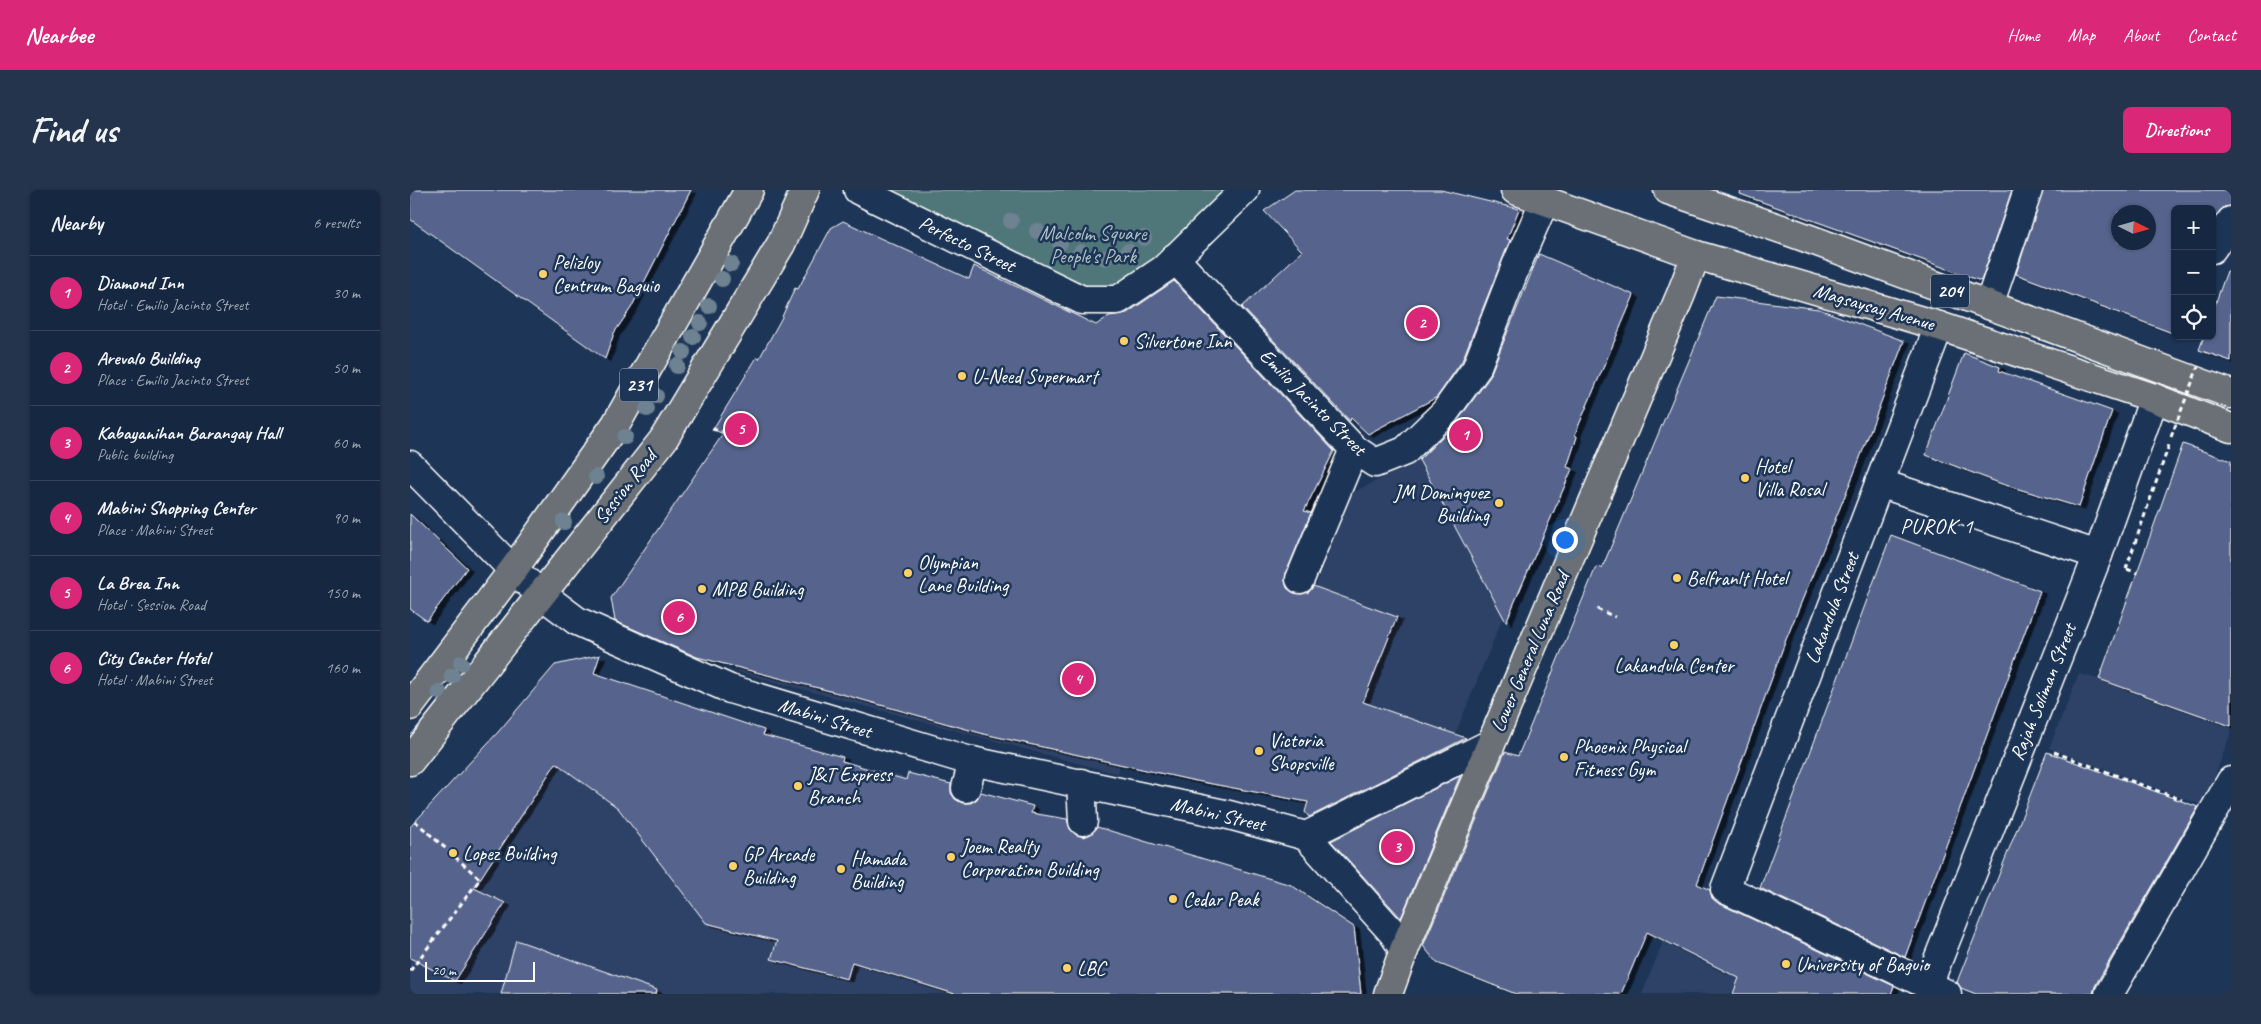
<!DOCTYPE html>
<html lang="en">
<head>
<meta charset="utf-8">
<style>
	:root { --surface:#162841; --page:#23344c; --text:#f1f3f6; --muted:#9ea6b1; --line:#35445a; --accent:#db2777 }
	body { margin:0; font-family:Caveat,sans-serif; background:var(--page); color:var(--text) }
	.controls { position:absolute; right:15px; top:15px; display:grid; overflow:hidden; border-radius:8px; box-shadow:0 1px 4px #0004 }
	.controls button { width:45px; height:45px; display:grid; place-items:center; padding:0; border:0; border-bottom:1px solid var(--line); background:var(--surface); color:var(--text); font:25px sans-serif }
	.compass { position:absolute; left:1701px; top:15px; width:45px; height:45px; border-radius:50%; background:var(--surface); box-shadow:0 1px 4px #0004; rotate:95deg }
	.scale { position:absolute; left:15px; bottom:12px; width:110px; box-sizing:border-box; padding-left:5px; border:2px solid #fff; border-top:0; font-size:14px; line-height:18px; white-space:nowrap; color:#fff; -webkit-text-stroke:4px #1d3557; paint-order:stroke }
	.you { position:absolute; left:1154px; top:349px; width:18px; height:18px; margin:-12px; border:4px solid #fff; border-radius:50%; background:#1a73e8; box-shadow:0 0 0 8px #1a73e833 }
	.badge { display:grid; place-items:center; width:32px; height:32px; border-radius:50%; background:var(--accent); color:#fff; font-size:16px; font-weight:700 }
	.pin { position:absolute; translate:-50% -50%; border:2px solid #fff; box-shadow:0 1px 5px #0006 }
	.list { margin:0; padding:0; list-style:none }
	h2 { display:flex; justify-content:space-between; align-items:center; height:65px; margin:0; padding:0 20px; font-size:21px }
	h2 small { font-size:16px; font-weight:400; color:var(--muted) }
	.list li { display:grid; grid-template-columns:32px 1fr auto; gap:15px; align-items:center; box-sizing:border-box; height:75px; padding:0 20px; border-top:1px solid var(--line) }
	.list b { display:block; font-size:19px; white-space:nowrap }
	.list p { margin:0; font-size:16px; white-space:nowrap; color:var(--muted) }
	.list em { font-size:16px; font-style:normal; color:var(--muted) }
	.icon { flex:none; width:28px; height:28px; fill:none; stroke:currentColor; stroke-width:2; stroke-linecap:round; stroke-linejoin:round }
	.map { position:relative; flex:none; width:1821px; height:804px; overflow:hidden; border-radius:8px }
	header { display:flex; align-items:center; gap:30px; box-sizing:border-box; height:70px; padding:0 25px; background:var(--accent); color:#fff }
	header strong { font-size:24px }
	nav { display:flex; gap:28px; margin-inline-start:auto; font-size:18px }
	.intro { display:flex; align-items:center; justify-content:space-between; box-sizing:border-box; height:120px; padding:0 30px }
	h1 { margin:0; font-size:35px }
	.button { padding:12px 22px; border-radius:8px; background:var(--accent); color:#fff; font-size:18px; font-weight:700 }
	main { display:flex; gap:30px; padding:0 30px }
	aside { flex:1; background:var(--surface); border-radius:8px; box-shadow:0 1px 4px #0004 }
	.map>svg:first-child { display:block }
</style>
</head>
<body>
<header>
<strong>Nearbee</strong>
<nav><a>Home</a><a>Map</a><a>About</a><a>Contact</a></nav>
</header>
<div class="intro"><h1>Find us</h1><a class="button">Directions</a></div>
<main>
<aside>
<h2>Nearby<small>6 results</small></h2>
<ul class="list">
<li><span class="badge">1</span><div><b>Diamond Inn</b><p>Hotel · Emilio Jacinto Street</p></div><em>30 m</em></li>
<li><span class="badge">2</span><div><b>Arevalo Building</b><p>Place · Emilio Jacinto Street</p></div><em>50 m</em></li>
<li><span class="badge">3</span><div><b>Kabayanihan Barangay Hall</b><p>Public building</p></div><em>60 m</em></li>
<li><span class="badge">4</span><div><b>Mabini Shopping Center</b><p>Place · Mabini Street</p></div><em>90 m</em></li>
<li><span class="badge">5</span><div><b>La Brea Inn</b><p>Hotel · Session Road</p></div><em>150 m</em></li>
<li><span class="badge">6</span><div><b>City Center Hotel</b><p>Hotel · Mabini Street</p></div><em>160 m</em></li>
</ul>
</aside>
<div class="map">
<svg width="1821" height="804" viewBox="0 0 1821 804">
	<defs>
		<filter id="shadow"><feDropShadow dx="5.5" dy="3" stdDeviation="0" flood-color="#0009"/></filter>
	</defs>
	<rect width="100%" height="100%" fill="#1d3557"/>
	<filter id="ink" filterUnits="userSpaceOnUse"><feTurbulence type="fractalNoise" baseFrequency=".02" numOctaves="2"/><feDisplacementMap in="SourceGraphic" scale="10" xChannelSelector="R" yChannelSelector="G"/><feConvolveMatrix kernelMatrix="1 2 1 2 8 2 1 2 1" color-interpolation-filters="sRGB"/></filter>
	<g filter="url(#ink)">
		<g fill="#2e4367">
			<path d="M 1008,270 L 1093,427 L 1044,547 L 898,611 L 862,606 L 711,568 L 708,584 L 328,482 L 221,389 L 739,454 L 903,403 L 942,303 Z"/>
			<path d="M 159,471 L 322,540 L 793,669 L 785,670 L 944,804 L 0,804 L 0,674 Z"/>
			<path d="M 1669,484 L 1689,489 L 1821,536 L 1821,542 L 1794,616 L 1639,558 Z"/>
			<path d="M 1348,724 L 1433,763 L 1418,804 L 1232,804 L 1253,752 L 1318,785 Z"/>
		</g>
		<path fill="#507679" stroke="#a8babc" d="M 448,0 L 835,0 L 754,79 L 672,110 Z"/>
		<g fill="#56648c" stroke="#fff" fill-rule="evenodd" filter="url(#shadow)">
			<path d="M 0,0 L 281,0 L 221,118 L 204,143 L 195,169 L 0,29 Z"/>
			<path d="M 885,0 L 1031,0 L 1109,19 L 1097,49 L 1100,50 L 1052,171 L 1027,207 L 958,244 L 941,228 L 940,231 L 832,117 L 892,61 L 854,21 Z"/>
			<path d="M 1331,0 L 1602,0 L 1571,91 L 1330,4 Z"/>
			<path d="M 1633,0 L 1821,0 L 1821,16 L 1814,17 L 1802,31 L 1802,19 L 1765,19 L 1765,144 L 1606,84 ZM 1708,22 L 1738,22 L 1738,52 L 1708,52 Z"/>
			<path d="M 433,31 L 559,89 L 564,76 L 686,135 L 699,126 L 717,123 L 764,91 L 924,261 L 894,321 L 901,323 L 876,383 L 875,391 L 877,398 L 884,403 L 892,404 L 899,402 L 903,396 L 987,427 L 953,512 L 1056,548 L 899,627 L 895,622 L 898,612 L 781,590 L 574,544 L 428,503 L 287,467 L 205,431 L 201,408 L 313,244 L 303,239 L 347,167 L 349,169 L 371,129 L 385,98 L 388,99 L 421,38 Z"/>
			<path d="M 1129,64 L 1224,105 L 1165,244 L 1167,247 L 1157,277 L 1162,279 L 1096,432 L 1009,270 L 1046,233 L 1079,188 Z"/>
			<path d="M 1817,81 L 1821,82 L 1821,171 L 1789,160 L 1794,146 L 1802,146 L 1802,123 Z"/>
			<path d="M 1306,106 L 1409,119 L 1494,151 L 1445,281 L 1375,452 L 1287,694 L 1300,700 L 1302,708 L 1308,713 L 1484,796 L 1481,804 L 1323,804 L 1329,788 L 1237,742 L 1211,804 L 1106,804 L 1027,773 L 1013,756 L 1095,562 L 1108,566 L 1186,377 L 1192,378 Z"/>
			<path d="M 1554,163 L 1590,177 L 1589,181 L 1702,221 L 1669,317 L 1592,294 L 1516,265 Z"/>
			<path d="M 1773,254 L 1821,271 L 1821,536 L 1689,489 Z"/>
			<path d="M 0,324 L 57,378 L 17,431 L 0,419 Z"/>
			<path d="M 1481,345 L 1630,401 L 1495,767 L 1350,698 Z"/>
			<path d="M 190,465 L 184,483 L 354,540 L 353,545 L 433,567 L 432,571 L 496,590 L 498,583 L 541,594 L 541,603 L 545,609 L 552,613 L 561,613 L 567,609 L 571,602 L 623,616 L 621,623 L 657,629 L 660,639 L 666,645 L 674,647 L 681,644 L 687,637 L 881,695 L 944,737 L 951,804 L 545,804 L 442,772 L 437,789 L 361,769 L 367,751 L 296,733 L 208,618 L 146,573 L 64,698 L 95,713 L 45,791 L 0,768 L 0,637 L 89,541 L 145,475 Z"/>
			<path d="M 1637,562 L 1788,617 L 1685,796 L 1683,804 L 1566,804 L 1551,798 L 1547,792 Z"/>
			<path d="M 1050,586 L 991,728 L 921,651 Z"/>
			<path d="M 106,750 L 247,800 L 246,804 L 91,804 Z"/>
		</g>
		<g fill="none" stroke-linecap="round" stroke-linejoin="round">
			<defs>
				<g id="minor">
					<path d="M 448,0 L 672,110 L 708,110 L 754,79 L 835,0"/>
					<path d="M 1802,59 L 1821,31"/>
					<path d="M 764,68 L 944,259 L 965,273 L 995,261 L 1035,222 L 1066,179 L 1106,76 L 1135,10"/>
					<path d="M 1579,115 L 1618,0"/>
					<path d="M 1529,136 L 1315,699 L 1537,804"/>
					<path d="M 0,275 L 103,380 L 131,404 L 167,431 L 320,499 L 557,570 L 819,625 L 896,646 L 983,743 L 994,760"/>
					<path d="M 1469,293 L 1688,365"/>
					<path d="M 890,389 L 944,259"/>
					<path d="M 671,593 L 673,631"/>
					<path d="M 556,598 L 563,571"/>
					<path d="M 896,646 L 1080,554"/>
					<path d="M 1518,795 L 1688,365 L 1744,208"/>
					<path d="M 1699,804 L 1821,591"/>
				</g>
				<g id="major">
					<path d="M 0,516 L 103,380 L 206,234 L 339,0"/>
					<path d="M 0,571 L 253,250 L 371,54 L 395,0"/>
					<path d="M 978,804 L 994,760 L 1271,104 L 1286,65"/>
				</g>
				<g id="highway">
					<path d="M 1105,0 L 1286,65 L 1529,136 L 1744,208 L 1821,238"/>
					<path d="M 1258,0 L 1383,43 L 1821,204"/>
				</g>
			</defs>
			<use href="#minor" stroke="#fff" stroke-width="31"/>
			<use href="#major" stroke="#fff" stroke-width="31"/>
			<use href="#highway" stroke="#fff" stroke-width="31"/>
			<g stroke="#fff" stroke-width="3" stroke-dasharray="5 4" stroke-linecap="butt">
				<path d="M 302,239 L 331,246"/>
				<path d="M 1717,379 L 1727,383"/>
				<path d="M 1187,419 L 1205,427"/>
				<path d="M 1644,562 L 1772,610"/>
				<path d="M 0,781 L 70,689 L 5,631"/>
			</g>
			<use href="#minor" stroke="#1d3557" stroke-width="28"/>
			<use href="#major" stroke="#6a7074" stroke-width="28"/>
			<use href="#highway" stroke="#6a7074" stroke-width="28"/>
			<g stroke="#fff" stroke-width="3" stroke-dasharray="5 4" stroke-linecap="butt">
				<path d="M 1761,247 L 1788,177"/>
				<path d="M 1716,379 L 1759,255"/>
			</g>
		</g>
		<g fill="#6e8292">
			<circle cx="601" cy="31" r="8"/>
			<circle cx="627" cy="41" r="8"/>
			<circle cx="734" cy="48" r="8"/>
			<circle cx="650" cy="53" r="8"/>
			<circle cx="718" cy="61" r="8"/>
			<circle cx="671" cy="62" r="8"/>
			<circle cx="695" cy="68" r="8"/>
			<circle cx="321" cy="74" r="8"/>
			<circle cx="312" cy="89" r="8"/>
			<circle cx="299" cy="116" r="8"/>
			<circle cx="290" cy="133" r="8"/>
			<circle cx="283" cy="147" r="8"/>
			<circle cx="273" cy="162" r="8"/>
			<circle cx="267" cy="176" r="8"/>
			<circle cx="246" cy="206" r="8"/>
			<circle cx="237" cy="219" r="8"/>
			<circle cx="215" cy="247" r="8"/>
			<circle cx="186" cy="287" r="8"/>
			<circle cx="154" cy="332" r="8"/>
			<circle cx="51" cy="473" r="8"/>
			<circle cx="42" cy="486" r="8"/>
			<circle cx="29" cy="502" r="8"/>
		</g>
	</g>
	<g fill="#ffd166" stroke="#1d3557" stroke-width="2">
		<circle cx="133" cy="84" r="5"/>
		<circle cx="714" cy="151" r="5"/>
		<circle cx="552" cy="186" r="5"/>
		<circle cx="1335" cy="288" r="5"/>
		<circle cx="1089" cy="313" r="5"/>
		<circle cx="498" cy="383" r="5"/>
		<circle cx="1267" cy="388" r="5"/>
		<circle cx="292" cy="399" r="5"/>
		<circle cx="1264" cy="455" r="5"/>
		<circle cx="849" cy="561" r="5"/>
		<circle cx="1154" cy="567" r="5"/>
		<circle cx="388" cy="596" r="5"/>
		<circle cx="43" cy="663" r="5"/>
		<circle cx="541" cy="667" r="5"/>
		<circle cx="323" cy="676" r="5"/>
		<circle cx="431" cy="679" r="5"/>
		<circle cx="763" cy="709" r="5"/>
		<circle cx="1376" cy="774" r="5"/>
		<circle cx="657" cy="778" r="5"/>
	</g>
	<g text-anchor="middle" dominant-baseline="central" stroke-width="5" stroke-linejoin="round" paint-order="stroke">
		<g fill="#1d3557" stroke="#bbc2cd" stroke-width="1">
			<rect x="1521" y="84.5" width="38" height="33" rx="4"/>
			<rect x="210" y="178.5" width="38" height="33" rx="4"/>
		</g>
		<g font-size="19" font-weight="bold" fill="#fff">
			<text x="1540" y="101">204</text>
			<text x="229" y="195">231</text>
		</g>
		<g font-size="20" fill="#b0c1c3" stroke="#1d3557">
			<text x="683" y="43">Malcolm Square<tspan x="683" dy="23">People's Park</tspan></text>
		</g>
		<g font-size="20" fill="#fff" stroke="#1d3557">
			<text transform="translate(557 54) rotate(26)">Perfecto Street</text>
			<text transform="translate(1464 117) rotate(16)">Magsaysay Avenue</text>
			<text transform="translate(903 212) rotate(45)">Emilio Jacinto Street</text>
			<text transform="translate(215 297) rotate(-52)">Session Road</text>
			<text transform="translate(1422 418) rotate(-69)">Lakandula Street</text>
			<text transform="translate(1120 462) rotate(-67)">Lower General Luna Road</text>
			<text transform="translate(1633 502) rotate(-68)">Rajah Soliman Street</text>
			<text transform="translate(415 528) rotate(17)">Mabini Street</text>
			<text transform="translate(808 624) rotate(13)">Mabini Street</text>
		</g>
		<g font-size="20" fill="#fff" stroke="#1d3557" text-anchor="start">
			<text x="143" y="72">Pelizloy<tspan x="143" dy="23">Centrum Baguio</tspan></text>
			<text x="724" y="151">Silvertone Inn</text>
			<text x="562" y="186">U-Need Supermart</text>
			<text x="1345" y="276">Hotel<tspan x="1345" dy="23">Villa Rosal</tspan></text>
			<text x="1079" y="302" text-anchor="end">JM Dominguez<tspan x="1079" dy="23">Building</tspan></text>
			<text x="508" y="372">Olympian<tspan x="508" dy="23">Lane Building</tspan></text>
			<text x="1277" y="388">Belfranlt Hotel</text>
			<text x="302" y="399">MPB Building</text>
			<text x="1264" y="475" text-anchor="middle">Lakandula Center</text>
			<text x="859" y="550">Victoria<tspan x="859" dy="23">Shopsville</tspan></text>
			<text x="1164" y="556">Phoenix Physical<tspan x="1164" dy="23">Fitness Gym</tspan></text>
			<text x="398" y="584">J&amp;T Express<tspan x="398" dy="23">Branch</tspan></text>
			<text x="551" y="656">Joem Realty<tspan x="551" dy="23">Corporation Building</tspan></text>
			<text x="53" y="663">Lopez Building</text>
			<text x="333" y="664">GP Arcade<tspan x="333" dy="23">Building</tspan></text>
			<text x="441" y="668">Hamada<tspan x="441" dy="23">Building</tspan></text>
			<text x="773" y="709">Cedar Peak</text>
			<text x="1386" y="774">University of Baguio</text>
			<text x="667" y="778">LBC</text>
		</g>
		<g font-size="21" letter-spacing="1" fill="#fff" stroke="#1d3557">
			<text x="1527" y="336">PUROK 1</text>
		</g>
	</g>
</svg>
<div class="controls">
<button>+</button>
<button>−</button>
<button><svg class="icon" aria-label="locate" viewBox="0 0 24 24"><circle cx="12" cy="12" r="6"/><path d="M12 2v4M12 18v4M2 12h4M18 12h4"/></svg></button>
</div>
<svg class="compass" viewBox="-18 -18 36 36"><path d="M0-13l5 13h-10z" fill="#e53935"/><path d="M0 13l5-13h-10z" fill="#9ea6b1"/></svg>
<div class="scale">20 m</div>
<div class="you"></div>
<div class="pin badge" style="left:1055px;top:245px">1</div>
<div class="pin badge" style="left:1012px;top:133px">2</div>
<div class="pin badge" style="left:987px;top:657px">3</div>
<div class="pin badge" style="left:668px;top:489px">4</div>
<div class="pin badge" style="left:331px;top:239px">5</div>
<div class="pin badge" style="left:269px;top:427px">6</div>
</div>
</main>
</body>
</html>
